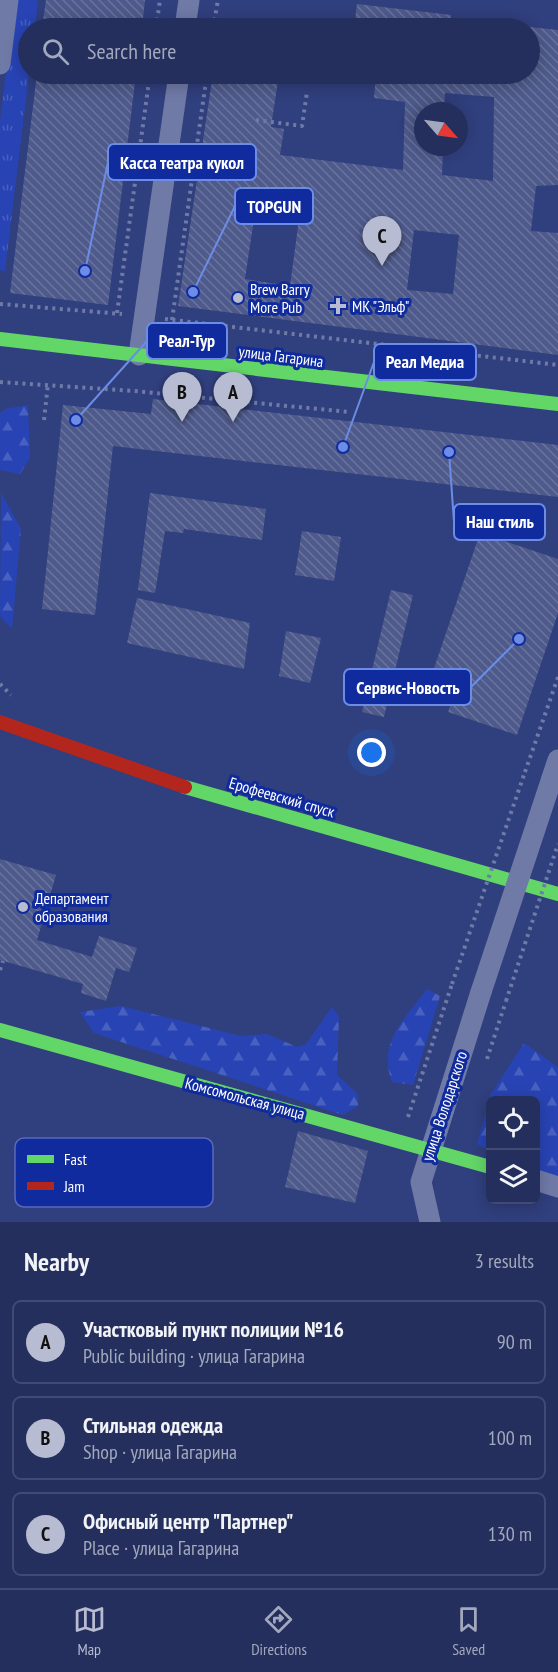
<!DOCTYPE html>
<html lang="en">
<head>
<meta charset="utf-8">
<style>
	:root { --surface:#242f5e; --page:#303b67; --text:#f1f3f6; --muted:#a3a9bc; --line:#414a73; --accent:#b7bcd2 }
	body { margin:0; font-family:"PT Sans Narrow",sans-serif; background:var(--page); color:var(--text) }
	.controls { position:absolute; right:18px; bottom:18px; display:grid; overflow:hidden; border-radius:9px; box-shadow:0 3px 15px #0003 }
	.controls button { width:54px; height:54px; display:grid; place-items:center; padding:0; border:0; border-bottom:2px solid var(--line); background:var(--surface); color:var(--text); font:30px sans-serif }
	.compass { position:absolute; left:414px; top:102px; width:54px; height:54px; border-radius:50%; background:var(--surface); box-shadow:0 3px 15px #0003; rotate:118deg }
	.you { position:absolute; left:372px; top:753px; width:21px; height:21px; margin:-15px; border:4px solid #fff; border-radius:50%; background:#1a73e8; box-shadow:0 0 0 9px #1a73e833 }
	.badge { display:grid; place-items:center; width:39px; height:39px; border-radius:50%; background:var(--accent); color:#111; font-size:20px; font-weight:700 }
	.pin { position:absolute; translate:-50% -50px; filter:drop-shadow(0 2px 3px #0008) }
	.pin::after { content:''; position:absolute; top:32px; width:21px; height:18px; background:inherit; clip-path:polygon(0 0,100% 0,50% 100%) }
	.list { margin:0; padding:0; list-style:none }
	h2 { display:flex; justify-content:space-between; align-items:center; height:78px; margin:0; padding:0 24px; font-size:26px }
	h2 small { font-size:20px; font-weight:400; color:var(--muted) }
	.list li { display:grid; grid-template-columns:39px 1fr auto; gap:18px; align-items:center; box-sizing:border-box; height:84px; margin:0 12px 12px; padding:0 12px; border:2px solid var(--line); border-radius:9px }
	.list b { display:block; font-size:22px; white-space:nowrap }
	.list p { margin:0; font-size:20px; white-space:nowrap; color:var(--muted) }
	.list em { font-size:20px; font-style:normal; color:var(--muted) }
	.icon { flex:none; width:33px; height:33px; fill:none; stroke:currentColor; stroke-width:2; stroke-linecap:round; stroke-linejoin:round }
	.map { position:relative; flex:none; width:558px; height:1222px; overflow:hidden }
	.search { position:absolute; background:var(--surface); box-shadow:0 3px 15px #0003; left:18px; right:18px; top:18px; height:66px; display:flex; align-items:center; gap:15px; box-sizing:border-box; padding:0 21px; border-radius:33px; color:var(--muted); font-size:22px }
	.sheet { height:366px; background:var(--surface) }
	nav { display:flex; justify-content:space-around; align-items:center; box-sizing:border-box; height:84px; border-top:2px solid var(--line); background:var(--surface); font-size:16px; color:var(--muted) }
	nav a { display:grid; justify-items:center; gap:3px }
	nav .on { color:var(--accent) }
	.map>svg:first-child { display:block }
</style>
</head>
<body>
<div class="map">
<svg width="558" height="1222" viewBox="0 0 558 1222">
	<defs>
		<pattern id="grass-tufts" width="24" height="20" patternUnits="userSpaceOnUse" patternTransform="scale(1.5)"><rect width="24" height="20" fill="#2844b4"/><path d="M3 7l-1-3M5 7V3M7 7l1-3M15 17l-1-3M17 17v-4M19 17l1-3" fill="none" stroke="#4860bf"/></pattern>
		<pattern id="forest-firs" width="22" height="20" patternUnits="userSpaceOnUse" patternTransform="scale(1.5)"><rect width="22" height="20" fill="#2844b4"/><path d="M5 1l3.5 6h-7zM16 11l3.5 6h-7z" fill="#4860bf"/></pattern>
		<pattern id="building-back-hatch" width="6" height="6" patternUnits="userSpaceOnUse" patternTransform="scale(1.5)"><rect width="6" height="6" fill="#4e5a8b"/><path d="M-1 5l2 2M0 0l6 6M5-1l2 2" fill="none" stroke="#69739c"/></pattern>
	</defs>
	<rect width="100%" height="100%" fill="#303f7d"/>
	<path fill="url(#grass-tufts)" d="M 15,0 L 38,0 L 35,28 L 28,28 L 29,74 L 5,271 L 0,270 L 0,121 Z"/>
	<g fill="url(#forest-firs)">
		<path d="M 28,405 L 30,458 L 20,474 L 0,470 L 0,413 L 5,409 Z"/>
		<path d="M 1,493 L 21,529 L 12,629 L 0,616 Z"/>
		<path d="M 427,989 L 440,996 L 413,1085 L 392,1082 C 377,1042 405,1019 427,989 Z"/>
		<path d="M 121,1006 L 241,1036 L 267,1034 L 297,1047 L 306,1044 L 332,1007 L 339,1017 L 337,1075 L 358,1094 L 358,1106 L 343,1115 L 94,1033 L 80,1012 Z"/>
		<path d="M 524,1043 L 558,1067 L 558,1175 L 546,1175 L 536,1171 L 536,1100 L 490,1100 L 490,1151 L 477,1144 L 491,1094 Z"/>
	</g>
	<g fill="url(#building-back-hatch)" fill-rule="evenodd">
		<path d="M 46,0 L 145,0 L 142,28 L 42,28 Z"/>
		<path d="M 357,4 L 451,15 L 450,28 L 354,28 Z"/>
		<path d="M 530,27 L 558,30 L 558,185 L 536,186 L 531,231 L 558,233 L 558,355 L 178,306 L 213,74 L 279,74 L 271,127 L 284,129 L 280,155 L 403,170 L 405,102 L 374,98 L 376,74 L 530,74 ZM 445,93 L 494,97 L 493,181 L 442,175 L 443,147 L 423,147 L 423,111 L 444,111 ZM 255,212 L 299,219 L 290,286 L 245,279 ZM 414,230 L 459,235 L 453,294 L 407,290 Z"/>
		<path d="M 37,74 L 64,74 L 135,82 L 108,305 L 10,293 Z"/>
		<path d="M 153,399 L 558,445 L 558,497 L 113,446 L 95,615 L 42,609 L 63,405 L 151,414 Z"/>
		<path d="M 150,493 L 266,509 L 262,540 L 184,529 L 183,533 L 165,531 L 155,593 L 138,590 Z"/>
		<path d="M 302,531 L 341,537 L 334,581 L 295,575 Z"/>
		<path d="M 480,533 L 558,559 L 558,613 L 517,735 L 448,712 L 455,692 L 429,683 Z"/>
		<path d="M 391,590 L 413,595 L 384,717 L 362,712 Z"/>
		<path d="M 137,598 L 250,623 L 244,669 L 127,643 Z"/>
		<path d="M 286,631 L 321,638 L 310,683 L 279,676 Z"/>
		<path d="M 0,859 L 56,875 L 37,940 L 92,957 L 99,936 L 137,948 L 129,972 L 116,968 L 106,1001 L 81,993 L 83,984 L 0,960 Z"/>
		<path d="M 298,1131 L 368,1151 L 355,1203 L 285,1187 Z"/>
	</g>
	<g fill="none" stroke-linecap="round" stroke-linejoin="round">
		<g stroke="#707aa7" stroke-width="4" stroke-dasharray="3 4.5" stroke-linecap="butt">
			<path d="M 156,28 L 160,0"/>
			<path d="M 213,28 L 218,0"/>
			<path d="M 256,120 L 302,126 L 307,92"/>
			<path d="M 0,304 L 122,314"/>
			<path d="M 117,313 L 150,74"/>
			<path d="M 165,319 L 558,365"/>
			<path d="M 172,320 L 207,74"/>
			<path d="M 0,382 L 134,391 L 349,412"/>
			<path d="M 44,420 L 48,384"/>
			<path d="M 0,684 L 11,695"/>
			<path d="M 525,772 L 558,677"/>
			<path d="M 0,970 L 3,961"/>
			<path d="M 487,1059 L 506,1001"/>
			<path d="M 408,1117 L 452,984"/>
		</g>
		<g stroke="#707aa7" stroke-width="21">
			<path d="M 185,28 L 189,0"/>
			<path d="M 0,64 L 8,0"/>
			<path d="M 139,355 L 179,74"/>
			<path d="M 552,778 L 558,760"/>
			<path d="M 536,1180 L 558,1187"/>
			<path d="M 430,1222 L 421,1182 L 481,992"/>
		</g>
		<g stroke="#63d668" stroke-width="14">
			<path d="M 0,339 L 558,404"/>
			<path d="M 185,787 L 558,894"/>
			<path d="M 0,1030 L 490,1167"/>
		</g>
		<path stroke="#b3261e" stroke-width="14" d="M 0,722 L 185,787"/>
		<g stroke="#707aa7" stroke-width="4" stroke-dasharray="3 4.5" stroke-linecap="butt">
			<path d="M 452,984 L 525,772"/>
			<path d="M 506,1001 L 558,844"/>
		</g>
		<path stroke="#707aa7" stroke-width="21" d="M 481,992 L 552,778"/>
	</g>
	<g fill="#b7bcd2" stroke="#102b9d" stroke-width="2">
		<circle cx="238" cy="298" r="6"/>
		<path d="M335 297h6v6h6v6h-6v6h-6v-6h-6v-6h6z"/>
		<circle cx="23" cy="907" r="6"/>
	</g>
	<g text-anchor="middle" dominant-baseline="central" stroke-width="6" stroke-linejoin="round" paint-order="stroke">
		<g font-size="16" fill="#fff" stroke="#102b9d" text-anchor="start">
			<text x="250" y="289">Brew Barry<tspan x="250" dy="18">More Pub</tspan></text>
			<text x="352" y="306">МК "Эльф"</text>
			<text x="35" y="898">Департамент<tspan x="35" dy="18">образования</tspan></text>
		</g>
		<g font-size="16" fill="#fff" stroke="#102b9d">
			<text transform="translate(281 356) rotate(7)">улица Гагарина</text>
			<text transform="translate(282 797) rotate(16)">Ерофеевский спуск</text>
			<text transform="translate(245 1098) rotate(15)">Комсомольская улица</text>
			<text transform="translate(444 1106) rotate(-72)">улица Володарского</text>
		</g>
	</g>
	<rect x="15" y="1138" width="198" height="69" rx="9" fill="#102b9d" stroke="#586bba" stroke-width="1.5"/>
	<rect x="27" y="1155" width="27" height="8" fill="#63d668"/>
	<rect x="27" y="1182" width="27" height="8" fill="#b3261e"/>
	<g font-size="16" fill="#fff">
		<text x="64" y="1165">Fast</text>
		<text x="64" y="1192">Jam</text>
	</g>
	<path fill="none" stroke="#6c8ce6" stroke-width="2" d="M85 271L108 162M193 292L235 206M76 420L147 341M343 447L374 362M449 452L454 522M519 639L471 687"/>
	<g fill="#6c8ce6" stroke="#102b9d" stroke-width="2">
		<circle cx="85" cy="271" r="6"/>
		<circle cx="193" cy="292" r="6"/>
		<circle cx="76" cy="420" r="6"/>
		<circle cx="343" cy="447" r="6"/>
		<circle cx="449" cy="452" r="6"/>
		<circle cx="519" cy="639" r="6"/>
	</g>
	<g fill="#102b9d" stroke="#6c8ce6" stroke-width="2">
		<rect x="108" y="144" width="148" height="36" rx="6"/>
		<rect x="235" y="188" width="78" height="36" rx="6"/>
		<rect x="147" y="323" width="80" height="36" rx="6"/>
		<rect x="374" y="344" width="102" height="36" rx="6"/>
		<rect x="454" y="504" width="91" height="36" rx="6"/>
		<rect x="344" y="669" width="127" height="36" rx="6"/>
	</g>
	<g font-size="18" text-anchor="middle" font-weight="bold" fill="#fff">
		<text x="182" y="169">Касса театра кукол</text>
		<text x="274" y="213">TOPGUN</text>
		<text x="187" y="347">Реал-Тур</text>
		<text x="425" y="368">Реал Медиа</text>
		<text x="500" y="528">Наш стиль</text>
		<text x="408" y="694">Сервис-Новость</text>
	</g>
</svg>
<div class="controls">
<button><svg class="icon" aria-label="locate" viewBox="0 0 24 24"><circle cx="12" cy="12" r="6"/><path d="M12 2v4M12 18v4M2 12h4M18 12h4"/></svg></button>
<button><svg class="icon" aria-label="layers" viewBox="0 0 24 24"><path d="M12 4l9 5-9 5-9-5zM3 14l9 5 9-5"/></svg></button>
</div>
<svg class="compass" viewBox="-18 -18 36 36"><path d="M0-13l5 13h-10z" fill="#e53935"/><path d="M0 13l5-13h-10z" fill="#a3a9bc"/></svg>
<div class="you"></div>
<div class="pin badge" style="left:233px;top:422px">A</div>
<div class="pin badge" style="left:182px;top:422px">B</div>
<div class="pin badge" style="left:382px;top:266px">C</div>
<div class="search"><svg class="icon" aria-label="search" viewBox="0 0 24 24"><circle cx="10" cy="10" r="6"/><path d="M15 15l6 6"/></svg>Search here</div>
</div>
<section class="sheet">
<h2>Nearby<small>3 results</small></h2>
<ul class="list">
<li><span class="badge">A</span><div><b>Участковый пункт полиции №16</b><p>Public building · улица Гагарина</p></div><em>90 m</em></li>
<li><span class="badge">B</span><div><b>Стильная одежда</b><p>Shop · улица Гагарина</p></div><em>100 m</em></li>
<li><span class="badge">C</span><div><b>Офисный центр &quot;Партнер&quot;</b><p>Place · улица Гагарина</p></div><em>130 m</em></li>
</ul>
</section>
<nav>
<a class="on"><svg class="icon" aria-label="map" viewBox="0 0 24 24"><path d="M3 6l6-2 6 2 6-2v14l-6 2-6-2-6 2zM9 4v14M15 6v14"/></svg>Map</a>
<a><svg class="icon" aria-label="directions" viewBox="0 0 24 24"><path d="M12 3l9 9-9 9-9-9zM9 14v-3h6M13 9l2 2-2 2"/></svg>Directions</a>
<a><svg class="icon" aria-label="saved" viewBox="0 0 24 24"><path d="M7 4h10v16l-5-4-5 4z"/></svg>Saved</a>
</nav>
</body>
</html>
